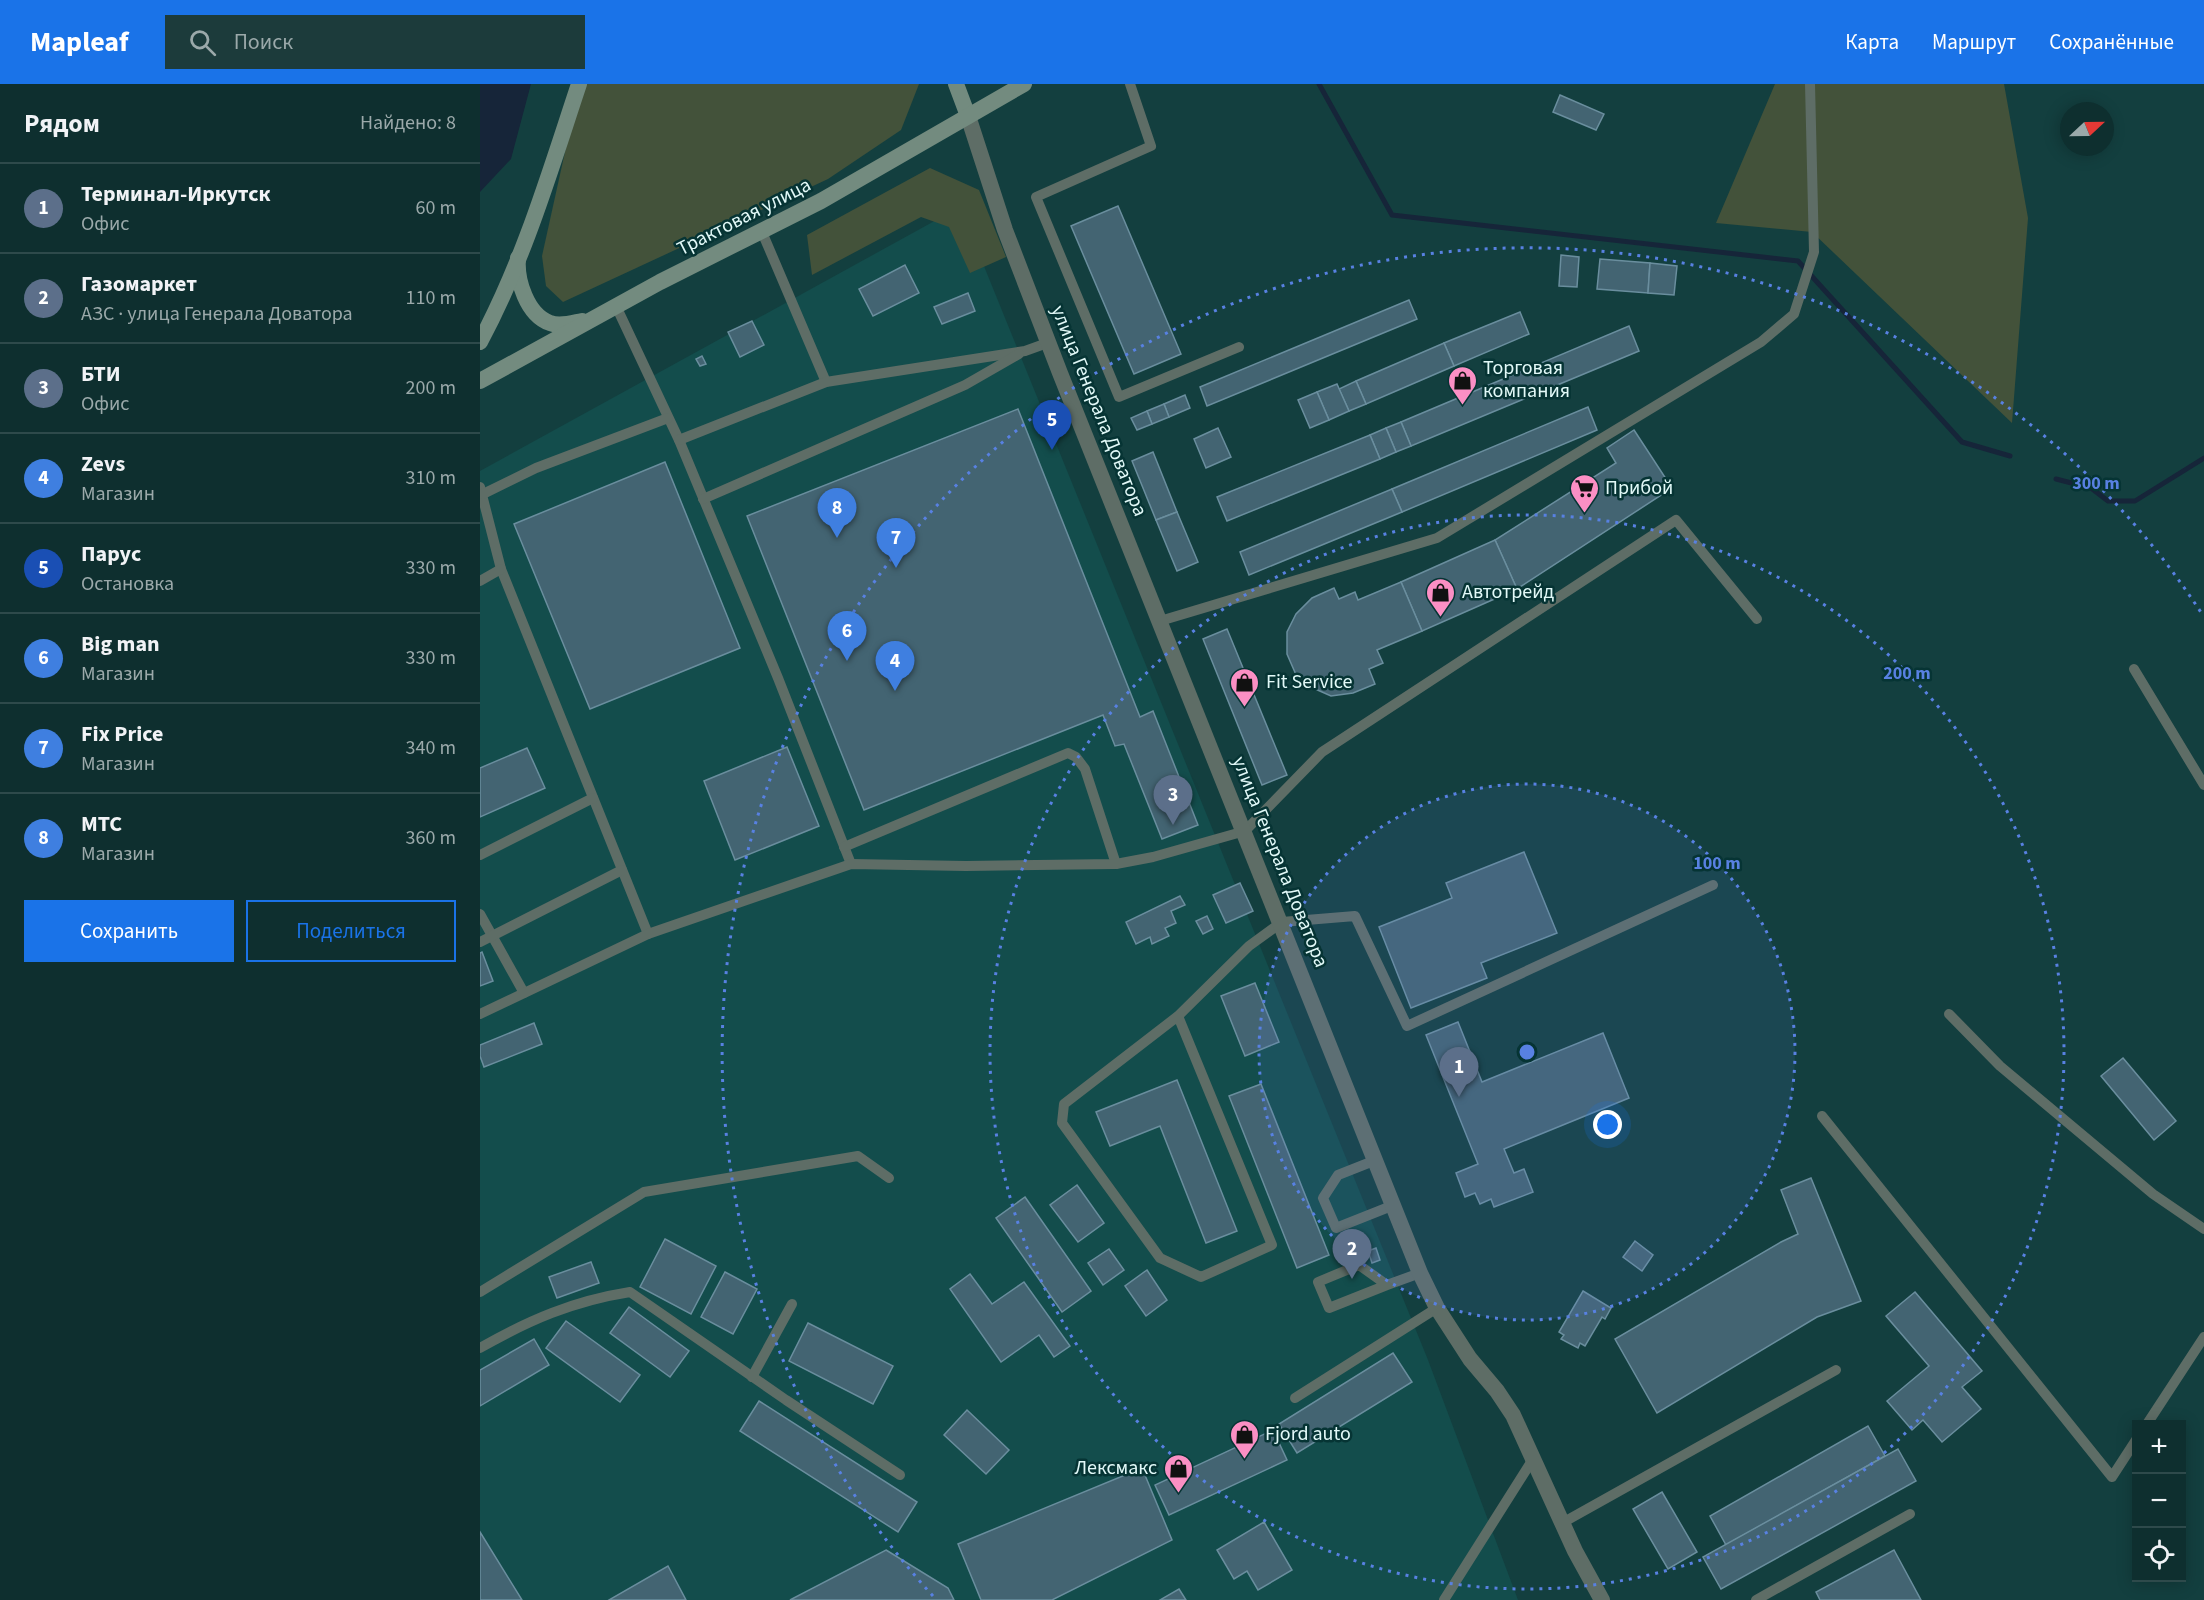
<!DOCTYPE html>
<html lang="ru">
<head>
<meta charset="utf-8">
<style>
	:root { --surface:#0e2f2f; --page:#1c3b3b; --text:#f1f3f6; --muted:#9ba9aa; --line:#2e4a4b; --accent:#1a73e8 }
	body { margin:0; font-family:"Source Sans 3",sans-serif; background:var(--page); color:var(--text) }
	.controls { position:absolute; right:18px; bottom:18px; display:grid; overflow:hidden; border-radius:0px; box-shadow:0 3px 15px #0003 }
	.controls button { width:54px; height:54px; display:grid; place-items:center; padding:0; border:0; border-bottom:2px solid var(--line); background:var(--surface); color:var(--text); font:30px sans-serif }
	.compass { position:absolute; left:1580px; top:18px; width:54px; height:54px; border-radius:50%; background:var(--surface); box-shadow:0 3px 15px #0003; rotate:68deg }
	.you { position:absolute; left:1128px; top:1041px; width:21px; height:21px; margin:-15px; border:4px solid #fff; border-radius:50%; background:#1a73e8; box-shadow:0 0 0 9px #1a73e833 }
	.badge { display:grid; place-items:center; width:39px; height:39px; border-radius:50%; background:var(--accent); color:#fff; font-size:20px; font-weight:700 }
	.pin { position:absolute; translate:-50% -50px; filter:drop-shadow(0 2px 3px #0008) }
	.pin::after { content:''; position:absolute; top:32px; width:21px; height:18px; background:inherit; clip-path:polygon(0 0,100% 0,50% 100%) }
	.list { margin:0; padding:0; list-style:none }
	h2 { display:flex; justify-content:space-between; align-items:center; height:78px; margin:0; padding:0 24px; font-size:26px }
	h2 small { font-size:20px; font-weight:400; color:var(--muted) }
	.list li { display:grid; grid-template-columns:39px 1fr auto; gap:18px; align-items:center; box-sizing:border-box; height:90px; padding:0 24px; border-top:2px solid var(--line) }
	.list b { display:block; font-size:22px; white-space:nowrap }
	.list p { margin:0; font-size:20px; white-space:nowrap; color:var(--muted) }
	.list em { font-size:20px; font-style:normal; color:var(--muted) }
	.actions { display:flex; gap:12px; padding:18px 24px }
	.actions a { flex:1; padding:14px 0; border:2px solid var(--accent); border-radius:0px; text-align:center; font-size:21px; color:var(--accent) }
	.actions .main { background:var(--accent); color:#fff }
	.icon { flex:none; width:33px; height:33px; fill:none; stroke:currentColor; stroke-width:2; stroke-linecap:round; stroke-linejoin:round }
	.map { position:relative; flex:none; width:1724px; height:1516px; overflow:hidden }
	header { display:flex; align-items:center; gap:36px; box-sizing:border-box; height:84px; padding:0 30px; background:var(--accent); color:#fff }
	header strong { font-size:28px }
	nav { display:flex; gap:33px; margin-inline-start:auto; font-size:21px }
	.search { width:420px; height:54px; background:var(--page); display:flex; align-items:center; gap:15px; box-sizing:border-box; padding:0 21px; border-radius:0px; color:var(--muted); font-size:22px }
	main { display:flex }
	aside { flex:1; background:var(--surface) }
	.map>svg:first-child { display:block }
</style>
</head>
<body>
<header>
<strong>Mapleaf</strong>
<div class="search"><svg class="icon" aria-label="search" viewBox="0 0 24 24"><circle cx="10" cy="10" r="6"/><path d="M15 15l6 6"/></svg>Поиск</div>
<nav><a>Карта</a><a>Маршрут</a><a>Сохранённые</a></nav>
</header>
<main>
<aside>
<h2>Рядом<small>Найдено: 8</small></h2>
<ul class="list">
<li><span class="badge" style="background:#5c6f8a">1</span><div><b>Терминал-Иркутск</b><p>Офис</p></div><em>60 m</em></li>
<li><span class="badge" style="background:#5c6f8a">2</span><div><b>Газомаркет</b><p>АЗС · улица Генерала Доватора</p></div><em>110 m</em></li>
<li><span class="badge" style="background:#5c6f8a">3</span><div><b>БТИ</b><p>Офис</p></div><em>200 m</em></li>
<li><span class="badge" style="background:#3f7fe0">4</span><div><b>Zevs</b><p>Магазин</p></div><em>310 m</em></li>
<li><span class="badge" style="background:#1a4fb4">5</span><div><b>Парус</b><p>Остановка</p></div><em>330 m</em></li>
<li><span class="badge" style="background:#3f7fe0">6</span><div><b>Big man</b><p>Магазин</p></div><em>330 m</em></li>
<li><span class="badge" style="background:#3f7fe0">7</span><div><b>Fix Price</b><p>Магазин</p></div><em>340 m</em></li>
<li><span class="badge" style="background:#3f7fe0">8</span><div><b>МТС</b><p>Магазин</p></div><em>360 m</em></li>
</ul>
<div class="actions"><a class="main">Сохранить</a><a>Поделиться</a></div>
</aside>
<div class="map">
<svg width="1724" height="1516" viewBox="0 0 1724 1516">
	<rect width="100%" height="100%" fill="#133f3f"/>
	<path fill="#134d4c" d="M 480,123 L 948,1276 L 1038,1516 L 0,1516 L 0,387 Z"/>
	<g fill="#43523a">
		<path d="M 100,0 L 439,0 L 421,46 L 348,95 L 83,218 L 66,202 L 62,172 Z"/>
		<path d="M 1295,0 L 1524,0 L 1548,134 L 1532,339 L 1332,148 L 1236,139 Z"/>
		<path d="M 450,84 L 499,106 L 526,173 L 490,189 L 469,143 L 441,133 L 332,191 L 327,151 Z"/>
	</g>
	<path fill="#162539" d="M 0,0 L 51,0 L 31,75 L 0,108 Z"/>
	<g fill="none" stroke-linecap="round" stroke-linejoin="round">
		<g stroke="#162539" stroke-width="5">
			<path d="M 839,0 L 912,131 L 1318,177 L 1482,358 L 1530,372"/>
			<path d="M 1576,395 L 1611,404 L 1628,417 L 1655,417 L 1724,374"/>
		</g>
	</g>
	<g fill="#436472" stroke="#6a8e9e" stroke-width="1.5">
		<path d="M 1080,11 L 1124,30 L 1116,46 L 1073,28 Z"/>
		<path d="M 638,122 L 701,270 L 654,290 L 591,142 Z"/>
		<path d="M 1081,171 L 1099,173 L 1097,203 L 1079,202 Z"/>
		<path d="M 1120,175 L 1170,179 L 1168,209 L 1117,205 Z"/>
		<path d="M 1170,179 L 1197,182 L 1194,211 L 1168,209 Z"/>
		<path d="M 425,181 L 439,209 L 393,232 L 379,205 Z"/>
		<path d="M 488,209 L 495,227 L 462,240 L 454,223 Z"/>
		<path d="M 929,216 L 937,235 L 727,322 L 720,303 Z"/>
		<path d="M 1040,228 L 1049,250 L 974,282 L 964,259 Z"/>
		<path d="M 272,237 L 284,261 L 260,273 L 248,248 Z"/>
		<path d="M 1149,242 L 1159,267 L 931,362 L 921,338 Z"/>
		<path d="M 964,259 L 974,282 L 886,320 L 876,297 Z"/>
		<path d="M 222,272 L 226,280 L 220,282 L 216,275 Z"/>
		<path d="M 876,297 L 886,320 L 869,327 L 859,305 Z"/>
		<path d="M 857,300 L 869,327 L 849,336 L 837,308 Z"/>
		<path d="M 837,308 L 849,336 L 830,344 L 818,316 Z"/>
		<path d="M 705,311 L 710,324 L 689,333 L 684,320 Z"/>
		<path d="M 684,320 L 689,333 L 672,340 L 667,327 Z"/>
		<path d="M 1108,323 L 1117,346 L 922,428 L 912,405 Z"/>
		<path d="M 538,325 L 660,633 L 673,627 L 718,741 L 682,755 L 644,660 L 635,662 L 623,631 L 384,726 L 267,432 Z"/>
		<path d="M 667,327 L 672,340 L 657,346 L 651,334 Z"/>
		<path d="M 921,338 L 931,362 L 916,368 L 906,344 Z"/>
		<path d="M 738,344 L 751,373 L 726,384 L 714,355 Z"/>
		<path d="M 906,344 L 916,368 L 900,375 L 890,351 Z"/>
		<path d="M 1154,346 L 1192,404 L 1037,505 L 1015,456 L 1136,379 L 1127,364 Z"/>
		<path d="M 890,351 L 900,375 L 747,437 L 737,413 Z"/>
		<path d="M 673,368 L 697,428 L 676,436 L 652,377 Z"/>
		<path d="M 185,378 L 260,564 L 110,625 L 34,440 Z"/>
		<path d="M 912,405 L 922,428 L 769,491 L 760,468 Z"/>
		<path d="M 697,428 L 718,478 L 697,487 L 676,436 Z"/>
		<path d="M 1015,456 L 1037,505 L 942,547 L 921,498 Z"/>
		<path d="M 921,498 L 942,547 L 897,566 L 903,579 L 889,585 L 895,600 L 873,609 L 851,612 L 833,604 L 817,593 L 807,570 L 807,548 L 816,530 L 832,514 L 854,504 L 859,515 L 875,508 L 878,516 Z"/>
		<path d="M 747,545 L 807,691 L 782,701 L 723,555 Z"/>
		<path d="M 307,663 L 339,742 L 255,776 L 224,697 Z"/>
		<path d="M 47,664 L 65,704 L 0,733 L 0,684 Z"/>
		<path d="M 1044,768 L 1077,849 L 1001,879 L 1007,894 L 931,924 L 899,843 L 972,814 L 966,799 Z"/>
		<path d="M 760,799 L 773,827 L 746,839 L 733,811 Z"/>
		<path d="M 700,812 L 705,821 L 691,827 L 696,839 L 685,844 L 689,852 L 672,860 L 670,853 L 656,860 L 646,838 Z"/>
		<path d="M 727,832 L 733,845 L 723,850 L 716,837 Z"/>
		<path d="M 2,868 L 13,897 L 0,902 L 0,869 Z"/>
		<path d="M 775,899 L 799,958 L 765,972 L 741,912 Z"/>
		<path d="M 978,938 L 1002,998 L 1123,949 L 1149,1014 L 1024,1065 L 1034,1089 L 1044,1085 L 1053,1108 L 1014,1123 L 1011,1115 L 1000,1120 L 995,1109 L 985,1113 L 976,1089 L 998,1080 L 946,951 Z"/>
		<path d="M 54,939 L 62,960 L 4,983 L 0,972 L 0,961 Z"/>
		<path d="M 1643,974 L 1696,1037 L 1674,1056 L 1621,992 Z"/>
		<path d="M 697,996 L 757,1147 L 726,1159 L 680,1042 L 630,1062 L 616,1028 Z"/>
		<path d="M 781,1000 L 849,1171 L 817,1184 L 749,1012 Z"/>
		<path d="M 1331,1094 L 1381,1217 L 1337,1233 L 1177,1329 L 1135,1255 L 1301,1158 L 1318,1150 L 1301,1106 Z"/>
		<path d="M 597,1101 L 624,1139 L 598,1158 L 570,1121 Z"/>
		<path d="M 545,1113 L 611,1207 L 582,1228 L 516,1134 Z"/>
		<path d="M 185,1155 L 236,1182 L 211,1230 L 160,1203 Z"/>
		<path d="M 1155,1157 L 1173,1171 L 1162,1187 L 1143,1173 Z"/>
		<path d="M 896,1164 L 900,1176 L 892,1179 L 888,1167 Z"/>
		<path d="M 629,1165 L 644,1186 L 623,1201 L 608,1179 Z"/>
		<path d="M 111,1178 L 119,1199 L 77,1214 L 69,1193 Z"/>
		<path d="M 667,1186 L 687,1216 L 666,1232 L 645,1202 Z"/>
		<path d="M 245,1188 L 277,1205 L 253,1250 L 221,1233 Z"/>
		<path d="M 490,1190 L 512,1220 L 544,1198 L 590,1262 L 574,1273 L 559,1251 L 521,1278 L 470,1205 Z"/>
		<path d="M 1103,1207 L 1131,1224 L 1125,1235 L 1122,1233 L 1105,1262 L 1100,1259 L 1098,1264 L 1081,1255 L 1084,1251 L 1079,1248 Z"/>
		<path d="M 1435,1208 L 1502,1287 L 1482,1303 L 1501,1325 L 1462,1358 L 1443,1336 L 1432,1346 L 1407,1317 L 1449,1282 L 1406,1232 Z"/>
		<path d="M 149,1223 L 209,1267 L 190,1293 L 130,1249 Z"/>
		<path d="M 86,1237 L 160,1291 L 140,1318 L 66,1264 Z"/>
		<path d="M 328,1239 L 413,1282 L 393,1320 L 309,1277 Z"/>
		<path d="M 54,1255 L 69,1281 L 0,1322 L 0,1286 Z"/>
		<path d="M 913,1269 L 932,1298 L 817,1369 L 799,1340 Z"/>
		<path d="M 279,1317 L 437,1418 L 418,1448 L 260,1347 Z"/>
		<path d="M 487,1326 L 529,1366 L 506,1390 L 464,1351 Z"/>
		<path d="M 1388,1342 L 1405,1372 L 1246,1461 L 1230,1432 Z"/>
		<path d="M 793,1346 L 807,1376 L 689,1431 L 675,1401 Z"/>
		<path d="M 1418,1365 L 1436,1397 L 1241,1505 L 1223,1473 Z"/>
		<path d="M 662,1384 L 692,1456 L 572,1516 L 501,1516 L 478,1460 Z"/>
		<path d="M 1182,1408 L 1217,1468 L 1188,1485 L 1153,1425 Z"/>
		<path d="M 784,1438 L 812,1486 L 778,1506 L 767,1487 L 754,1495 L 737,1466 Z"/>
		<path d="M 0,1448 L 42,1516 L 0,1516 Z"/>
		<path d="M 406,1466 L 468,1504 L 474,1516 L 310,1516 Z"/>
		<path d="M 1414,1466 L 1441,1516 L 1340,1516 L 1336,1508 Z"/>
		<path d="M 188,1482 L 206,1516 L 129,1516 Z"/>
		<path d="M 699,1505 L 706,1516 L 680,1516 Z"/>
	</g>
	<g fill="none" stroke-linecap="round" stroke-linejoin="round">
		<g stroke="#5e6d66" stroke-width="10">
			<path d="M 650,0 L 671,62 L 556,113 L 639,313 L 759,263"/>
			<path d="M 282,148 L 346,298"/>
			<path d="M 136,222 L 199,356 L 298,594 L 371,780"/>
			<path d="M 199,356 L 346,298 L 545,267 L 570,258"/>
			<path d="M 0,403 L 21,485 L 168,850"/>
			<path d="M 3,410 L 56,384 L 188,334"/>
			<path d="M 223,415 L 485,301 L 539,270"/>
			<path d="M 0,497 L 21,485"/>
			<path d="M 680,537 L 957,454 L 1281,258 L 1314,230 L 1334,168 L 1330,0"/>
			<path d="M 1654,585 L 1724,701"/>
			<path d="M 364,763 L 588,669 L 596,673 L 605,685 L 636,780"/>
			<path d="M 0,771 L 113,714"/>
			<path d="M 0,830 L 44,909"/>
			<path d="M 0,858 L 142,786"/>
			<path d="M 0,930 L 168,850 L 371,780 L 486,782 L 636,780 L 673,773 L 765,747 L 842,668 L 1196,436 L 1277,535"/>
			<path d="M 1469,930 L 1520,982 L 1673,1110 L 1724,1145"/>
			<path d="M 698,932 L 792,1161 L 721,1193 L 680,1174 L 582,1039 L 584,1020 L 698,932 L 769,862 L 802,838 L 875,832 L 927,942 L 1233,801"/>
			<path d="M 1342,1032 L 1632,1393 L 1656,1356"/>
			<path d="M 896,1076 L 858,1091 L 843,1114 L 856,1144 L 914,1121"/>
			<path d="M 907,1201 L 849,1224 L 838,1198 L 879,1181 L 907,1201 L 940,1189"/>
			<path d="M 0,1208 L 164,1108 L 378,1072 L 409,1094"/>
			<path d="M 0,1264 C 49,1236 93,1217 150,1208 L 306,1316 L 420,1391"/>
			<path d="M 272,1293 L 312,1220"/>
			<path d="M 815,1314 L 957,1224"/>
			<path d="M 1667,1340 L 1724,1253"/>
			<path d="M 1082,1439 L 1356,1286"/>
			<path d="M 964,1516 L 1053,1375"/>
			<path d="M 1276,1516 L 1430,1430"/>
		</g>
		<path stroke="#5e6d66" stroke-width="16" d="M 488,32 L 525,146 L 580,289 L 940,1189 L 957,1224 L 990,1275 L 1017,1307 L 1033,1331 L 1095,1467 L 1122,1516"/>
		<g stroke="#738b7f" stroke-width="16">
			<path d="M 476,0 L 488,32"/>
			<path d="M 38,174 C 36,196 47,231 70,239 C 80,243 92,239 102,237"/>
			<path d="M 0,258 C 44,176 70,87 99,0"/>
			<path d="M 0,297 L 180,198 L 341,117 L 544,0"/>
		</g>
	</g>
	<circle cx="1047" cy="968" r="268" fill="#5881e2" fill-opacity=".12"/>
	<g fill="none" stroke="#5881e2" stroke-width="3" stroke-dasharray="3 6">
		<circle cx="1047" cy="968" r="268"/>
		<circle cx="1047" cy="968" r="537"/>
		<path d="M453 1512A805 805 0 1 1 1722 530"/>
	</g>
	<defs>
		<symbol id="shop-pin" viewBox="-11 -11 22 30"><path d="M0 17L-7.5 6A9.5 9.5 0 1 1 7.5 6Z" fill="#fb8fc4" stroke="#063434"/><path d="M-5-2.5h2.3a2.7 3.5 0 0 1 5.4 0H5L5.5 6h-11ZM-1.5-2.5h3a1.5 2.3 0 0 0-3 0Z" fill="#111"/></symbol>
		<symbol id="supermarket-pin" viewBox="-11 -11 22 30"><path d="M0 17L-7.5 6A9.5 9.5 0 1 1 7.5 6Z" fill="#fb8fc4" stroke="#063434"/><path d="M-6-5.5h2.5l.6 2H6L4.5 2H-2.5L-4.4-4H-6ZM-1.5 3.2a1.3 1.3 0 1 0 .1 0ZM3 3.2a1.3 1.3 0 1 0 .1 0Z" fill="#111"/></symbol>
	</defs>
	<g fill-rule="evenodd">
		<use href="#shop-pin" x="966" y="280" width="33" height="45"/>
		<use href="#supermarket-pin" x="1088" y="388" width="33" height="45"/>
		<use href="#shop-pin" x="944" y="492" width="33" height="45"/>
		<use href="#shop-pin" x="748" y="582" width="33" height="45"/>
		<use href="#shop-pin" x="748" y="1334" width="33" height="45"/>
		<use href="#shop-pin" x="682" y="1368" width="33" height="45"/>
	</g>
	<g text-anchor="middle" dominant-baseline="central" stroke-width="5" stroke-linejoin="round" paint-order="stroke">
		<g font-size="20" fill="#e2f9f8" stroke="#063434">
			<text transform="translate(264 133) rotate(-27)">Трактовая улица</text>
			<text transform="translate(619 327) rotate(68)">улица Генерала Доватора</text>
			<text transform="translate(800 778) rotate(68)">улица Генерала Доватора</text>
		</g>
		<g font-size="20" fill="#e2f9f8" stroke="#063434" text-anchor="start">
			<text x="1003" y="284">Торговая<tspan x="1003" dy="23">компания</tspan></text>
			<text x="1125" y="404">Прибой</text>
			<text x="982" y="508">Автотрейд</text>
			<text x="786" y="598">Fit Service</text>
			<text x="785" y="1350">Fjord auto</text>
			<text x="677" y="1384" text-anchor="end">Лексмакс</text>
		</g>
	</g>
	<circle cx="1047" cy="968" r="9" fill="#5881e2" stroke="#063434" stroke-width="3"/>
	<g font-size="18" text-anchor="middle" font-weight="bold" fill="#5881e2" stroke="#063434" stroke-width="5" stroke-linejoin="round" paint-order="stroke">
		<text x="1616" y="405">300 m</text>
		<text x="1427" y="595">200 m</text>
		<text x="1237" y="785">100 m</text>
	</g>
</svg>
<div class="controls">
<button>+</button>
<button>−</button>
<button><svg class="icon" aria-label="locate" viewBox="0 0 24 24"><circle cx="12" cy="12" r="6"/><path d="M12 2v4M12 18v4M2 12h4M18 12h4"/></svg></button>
</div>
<svg class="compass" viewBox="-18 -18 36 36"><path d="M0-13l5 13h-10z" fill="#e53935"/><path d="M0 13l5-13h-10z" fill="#9ba9aa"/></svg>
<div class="you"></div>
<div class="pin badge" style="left:979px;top:1013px;background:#5c6f8a">1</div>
<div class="pin badge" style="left:872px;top:1195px;background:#5c6f8a">2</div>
<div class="pin badge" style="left:693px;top:741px;background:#5c6f8a">3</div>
<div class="pin badge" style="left:415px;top:607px;background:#3f7fe0">4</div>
<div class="pin badge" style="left:572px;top:366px;background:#1a4fb4">5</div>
<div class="pin badge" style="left:367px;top:577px;background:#3f7fe0">6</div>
<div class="pin badge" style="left:416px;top:484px;background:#3f7fe0">7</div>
<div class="pin badge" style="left:357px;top:454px;background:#3f7fe0">8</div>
</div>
</main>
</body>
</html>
